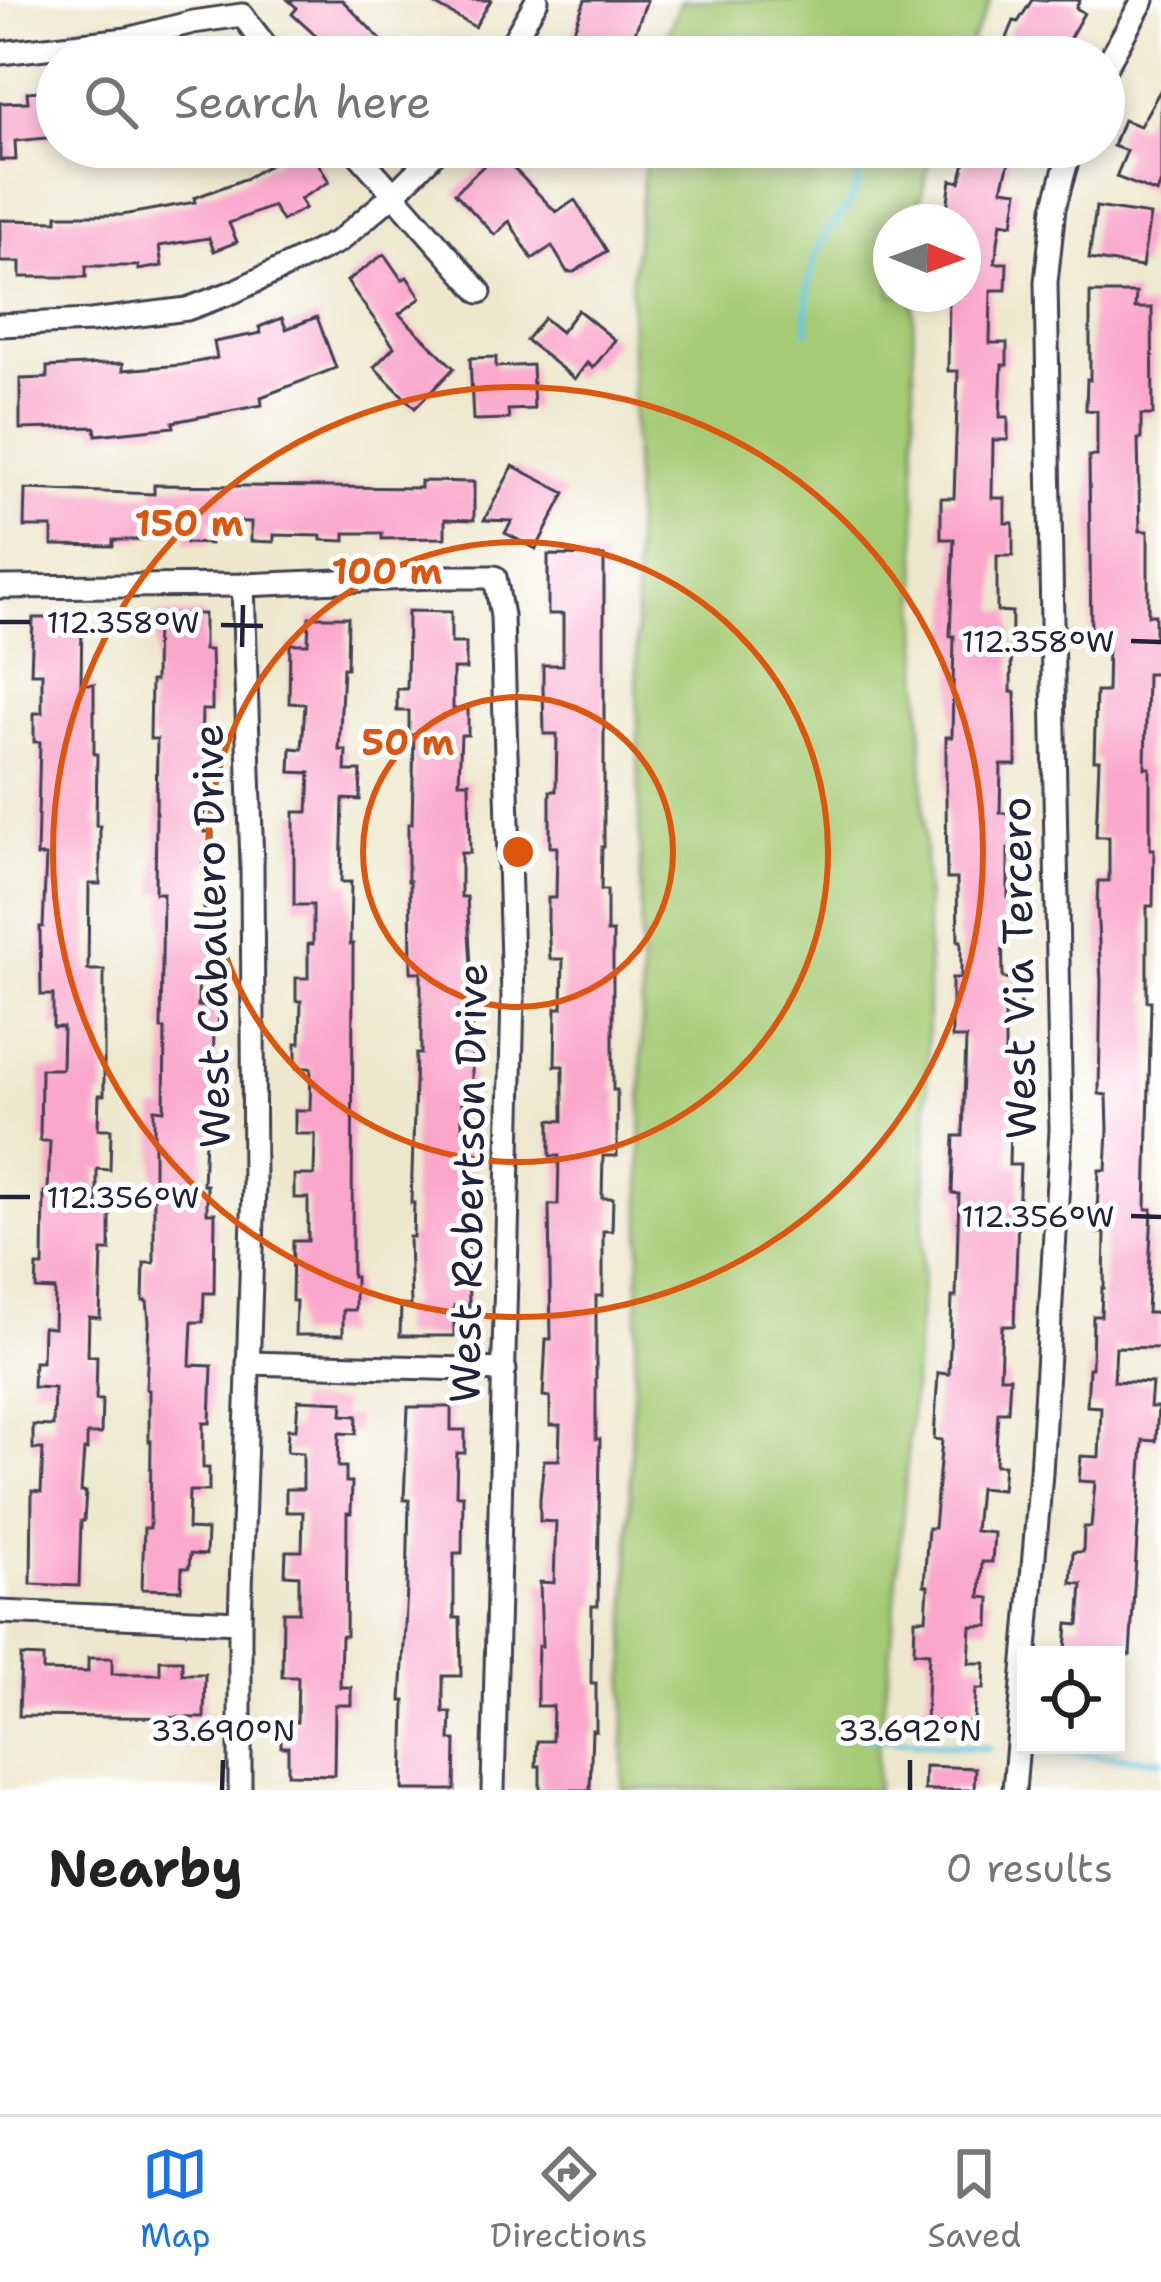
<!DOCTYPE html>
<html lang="en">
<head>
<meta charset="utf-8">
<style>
	:root { --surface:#fff; --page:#f6f6f6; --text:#222; --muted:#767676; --line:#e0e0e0; --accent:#1a73e8 }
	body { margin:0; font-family:"Shantell Sans",sans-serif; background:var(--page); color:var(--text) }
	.controls { position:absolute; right:36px; bottom:36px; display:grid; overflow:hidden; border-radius:0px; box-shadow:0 6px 18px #0003 }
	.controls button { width:108px; height:108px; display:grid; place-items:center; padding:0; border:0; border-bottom:3px solid var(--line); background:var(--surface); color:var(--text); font:60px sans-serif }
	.compass { position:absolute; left:873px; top:204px; width:108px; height:108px; border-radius:50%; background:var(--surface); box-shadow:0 6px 18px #0003; rotate:91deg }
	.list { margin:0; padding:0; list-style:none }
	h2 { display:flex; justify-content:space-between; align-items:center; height:156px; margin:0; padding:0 48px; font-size:51px }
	h2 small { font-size:39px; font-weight:400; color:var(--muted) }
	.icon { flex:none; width:66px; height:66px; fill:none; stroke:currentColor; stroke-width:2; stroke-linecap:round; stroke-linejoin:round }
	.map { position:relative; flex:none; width:1161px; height:1790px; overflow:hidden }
	.search { position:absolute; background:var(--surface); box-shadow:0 6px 18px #0003; left:36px; right:36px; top:36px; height:132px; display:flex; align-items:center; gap:30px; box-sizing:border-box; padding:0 42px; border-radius:66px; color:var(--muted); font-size:45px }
	.sheet { height:324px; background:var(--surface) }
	nav { display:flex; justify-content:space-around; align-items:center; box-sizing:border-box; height:168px; border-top:3px solid var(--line); background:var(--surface); font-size:33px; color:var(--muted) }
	nav a { display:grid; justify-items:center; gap:6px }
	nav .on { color:var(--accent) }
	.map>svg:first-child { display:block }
</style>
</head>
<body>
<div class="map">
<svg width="1161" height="1790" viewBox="0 0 1161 1790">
	<rect width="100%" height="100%" fill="#fff"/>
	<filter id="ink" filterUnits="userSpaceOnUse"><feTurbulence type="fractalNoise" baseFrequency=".00833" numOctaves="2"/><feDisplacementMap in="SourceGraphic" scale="24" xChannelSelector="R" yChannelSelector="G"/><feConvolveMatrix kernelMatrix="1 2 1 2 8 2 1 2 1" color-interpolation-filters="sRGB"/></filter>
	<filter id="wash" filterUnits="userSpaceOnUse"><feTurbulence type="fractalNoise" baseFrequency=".004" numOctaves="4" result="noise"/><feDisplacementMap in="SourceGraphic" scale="48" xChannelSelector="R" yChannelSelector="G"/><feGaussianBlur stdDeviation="2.7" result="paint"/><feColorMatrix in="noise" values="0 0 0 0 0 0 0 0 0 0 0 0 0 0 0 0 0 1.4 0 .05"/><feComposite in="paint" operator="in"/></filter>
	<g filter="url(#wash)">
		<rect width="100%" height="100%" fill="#ede8cd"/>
		<g fill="#a5cb75" stroke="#647658" stroke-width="3">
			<path d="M 682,0 L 991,0 L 964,57 L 663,57 L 668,31 Z"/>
			<path d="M 647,147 L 933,147 L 915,222 L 891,222 L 891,294 L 913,294 L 915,484 L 928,971 L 927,1125 L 922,1283 L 891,1649 L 877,1755 L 877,1790 L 623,1790 L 632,1422 L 641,1237 L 642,990 L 631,285 Z"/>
		</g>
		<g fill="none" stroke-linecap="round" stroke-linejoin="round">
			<g stroke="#64c6e2" stroke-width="6">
				<path d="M 807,331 C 805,298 809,264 825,235 C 832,224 842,215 849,204 C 859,187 861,166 867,147"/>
				<path d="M 860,1737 L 990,1748"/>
				<path d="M 1042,1751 L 1161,1760"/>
			</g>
		</g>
		<g id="blocks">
			<g fill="#faa6cb">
				<path d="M 288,0 L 342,0 L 387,46 L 376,57 L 328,57 L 312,41 L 317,37 L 292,14 L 297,8 Z"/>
				<path d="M 427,0 L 491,0 L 475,27 Z"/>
				<path d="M 585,0 L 647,0 L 626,57 L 564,57 Z"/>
				<path d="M 1032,0 L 1080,0 L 1076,8 L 1084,13 L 1067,43 L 1070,44 L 1065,57 L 999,57 L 1014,21 L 1018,22 Z"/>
				<path d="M 1161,89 L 1161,182 L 1157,193 L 1116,177 L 1127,151 L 1113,146 L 1123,120 L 1140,126 Z"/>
				<path d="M 51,90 L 51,94 L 57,94 L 57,137 L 15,141 L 16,160 L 0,160 L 0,103 L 28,102 L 27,92 Z"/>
				<path d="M 300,147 L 309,147 L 329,182 L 300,199 L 305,208 L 282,221 L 273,206 L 229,223 L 237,242 L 214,251 L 209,238 L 159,246 L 162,266 L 138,270 L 138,266 L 86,266 L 86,277 L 20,277 L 20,262 L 0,262 L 0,220 L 57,221 L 57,215 L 122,215 L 195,202 L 194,198 L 245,179 Z"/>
				<path d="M 969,147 L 1013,147 L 1002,189 L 1018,191 L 1013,224 L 1001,222 L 995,263 L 1007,263 L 1006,290 L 991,290 L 990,343 L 1007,343 L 1007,365 L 1002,365 L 1000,417 L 1008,417 L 1008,440 L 993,440 L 992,498 L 1005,498 L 1005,523 L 1013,523 L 1013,556 L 997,556 L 997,611 L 1012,612 L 1011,692 L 1015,692 L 1016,737 L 1016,765 L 1001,765 L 1000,813 L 1018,813 L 1018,849 L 1008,849 L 1008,897 L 1019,897 L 1019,921 L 1002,922 L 1003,978 L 1021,979 L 1020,1006 L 1005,1005 L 1005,1055 L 1021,1056 L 1020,1090 L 1016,1089 L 1015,1124 L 1010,1124 L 1009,1165 L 1020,1165 L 1014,1326 L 1002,1326 L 1000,1377 L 1010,1377 L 1008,1412 L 998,1412 L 995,1465 L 1004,1465 L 1002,1490 L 979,1488 L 975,1531 L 994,1533 L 992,1562 L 982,1562 L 980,1597 L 990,1598 L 989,1626 L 971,1626 L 969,1663 L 985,1663 L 984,1689 L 976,1689 L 974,1723 L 926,1721 L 929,1653 L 914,1652 L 915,1619 L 926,1619 L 928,1586 L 924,1585 L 928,1528 L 934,1528 L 942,1440 L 934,1439 L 938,1373 L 949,1374 L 952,1297 L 956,1297 L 959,1194 L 952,1193 L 954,1136 L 963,1136 L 966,1038 L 952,1038 L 952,978 L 961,978 L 961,941 L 958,941 L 957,879 L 947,879 L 946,797 L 946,737 L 952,737 L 954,636 L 950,636 L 954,539 L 941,539 L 941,498 L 954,498 L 958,371 L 948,371 L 949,294 L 963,294 L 963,222 L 945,222 L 951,180 L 960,182 Z"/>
				<path d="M 498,152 L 556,212 L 575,200 L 607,251 L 574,272 L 567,272 L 552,246 L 532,259 L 509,221 L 495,235 L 455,193 Z"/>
				<path d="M 1096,207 L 1150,215 L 1142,267 L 1089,259 Z"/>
				<path d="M 384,254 L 402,280 L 407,277 L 421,298 L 399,314 L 454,368 L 415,408 L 374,367 L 394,347 L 347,281 Z"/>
				<path d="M 1090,293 L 1136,293 L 1135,308 L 1152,308 L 1153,415 L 1141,415 L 1141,439 L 1138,439 L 1140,531 L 1148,531 L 1148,615 L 1155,615 L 1155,638 L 1161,638 L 1161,674 L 1147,674 L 1145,768 L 1150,768 L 1150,849 L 1154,849 L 1153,906 L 1147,906 L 1147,1001 L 1151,1001 L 1146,1209 L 1152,1209 L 1147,1313 L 1160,1313 L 1159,1348 L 1116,1347 L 1114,1381 L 1152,1383 L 1150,1407 L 1158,1407 L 1156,1441 L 1143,1440 L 1130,1655 L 1066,1649 L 1068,1624 L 1079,1625 L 1082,1584 L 1071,1583 L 1073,1552 L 1083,1552 L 1084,1527 L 1091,1527 L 1095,1482 L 1079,1481 L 1081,1456 L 1099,1457 L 1101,1407 L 1087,1406 L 1089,1368 L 1092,1368 L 1093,1316 L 1101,1316 L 1102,1288 L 1104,1288 L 1105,1233 L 1096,1233 L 1099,1170 L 1106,1170 L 1108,1129 L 1107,1095 L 1099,1094 L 1101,981 L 1097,905 L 1098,881 L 1109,881 L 1109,837 L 1096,837 L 1099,760 L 1094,760 L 1096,692 L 1107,692 L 1108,643 L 1091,643 L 1089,456 L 1097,456 L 1097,411 L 1086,410 L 1087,379 L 1090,380 Z"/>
				<path d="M 578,310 L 615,340 L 593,368 L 587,363 L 575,379 L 526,340 L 544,318 L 561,332 Z"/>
				<path d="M 317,317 L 336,368 L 261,397 L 262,405 L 173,422 L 174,427 L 96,435 L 95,427 L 20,429 L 20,379 L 47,378 L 47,367 L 123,363 L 123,370 L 181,365 L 217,358 L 214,342 L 261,333 L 259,327 L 282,318 L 286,329 Z"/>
				<path d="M 496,357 L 496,367 L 532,365 L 534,409 L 508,410 L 509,419 L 473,420 L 470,358 Z"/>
				<path d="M 513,466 L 565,493 L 536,549 L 505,533 L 512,521 L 484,520 Z"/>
				<path d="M 421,481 L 474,482 L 474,520 L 445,519 L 445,538 L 382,539 L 382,533 L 345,533 L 345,541 L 321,540 L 321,536 L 274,535 L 274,542 L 251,541 L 251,522 L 210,521 L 210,544 L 186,543 L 186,530 L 144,530 L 144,540 L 113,540 L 113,546 L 52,545 L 52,527 L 24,527 L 25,489 L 154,494 L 154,485 L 421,488 Z"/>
				<path d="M 548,555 L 604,556 L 604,847 L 602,847 L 601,890 L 607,890 L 607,932 L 613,932 L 613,1090 L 617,1090 L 617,1156 L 603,1156 L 602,1198 L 613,1198 L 612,1231 L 603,1231 L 603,1296 L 596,1296 L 596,1439 L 600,1439 L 598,1606 L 592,1606 L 591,1683 L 596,1683 L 596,1731 L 592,1730 L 590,1790 L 540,1790 L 540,1766 L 536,1766 L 537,1741 L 552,1741 L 553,1706 L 537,1706 L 537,1682 L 538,1646 L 542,1646 L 540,1582 L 554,1583 L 556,1522 L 540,1521 L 540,1498 L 544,1460 L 559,1460 L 560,1425 L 550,1425 L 550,1397 L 543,1396 L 546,1339 L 551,1339 L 549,1205 L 558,1205 L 559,1156 L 550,1156 L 550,1120 L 563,1121 L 563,1066 L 555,1066 L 556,1008 L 562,1008 L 563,959 L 550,959 L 548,924 L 548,898 L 556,898 L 557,847 L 550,847 L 550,791 L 556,791 L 557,734 L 544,734 L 543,687 L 543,665 L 563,665 L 563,614 L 548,614 Z"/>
				<path d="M 408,611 L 451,612 L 451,643 L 466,643 L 466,669 L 453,669 L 453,709 L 468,709 L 468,735 L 461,735 L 459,782 L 469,782 L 470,853 L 461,853 L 461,897 L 467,897 L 472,983 L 472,1085 L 462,1085 L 462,1130 L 473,1131 L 468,1241 L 469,1306 L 454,1306 L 454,1336 L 400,1336 L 401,1305 L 411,1306 L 409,1237 L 413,1237 L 414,1203 L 411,1203 L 416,1054 L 421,1054 L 421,972 L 411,972 L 410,881 L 408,881 L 408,824 L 412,824 L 414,735 L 409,735 L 409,711 L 397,711 L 397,689 L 407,689 Z"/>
				<path d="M 156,614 L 204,614 L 204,650 L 211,650 L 212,682 L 212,710 L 202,710 L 201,752 L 213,752 L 212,782 L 204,782 L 204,832 L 213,832 L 213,864 L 203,864 L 204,909 L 216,910 L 215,965 L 199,965 L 198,1006 L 219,1007 L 218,1031 L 214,1031 L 213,1076 L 218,1076 L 216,1139 L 205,1138 L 203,1185 L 207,1185 L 207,1213 L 215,1213 L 214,1293 L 204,1293 L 203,1322 L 192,1322 L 190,1365 L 212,1366 L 210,1423 L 203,1423 L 203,1468 L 209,1468 L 209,1491 L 189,1491 L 188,1529 L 207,1530 L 206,1555 L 190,1554 L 189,1568 L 182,1568 L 181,1590 L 142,1589 L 144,1528 L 150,1528 L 151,1441 L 149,1441 L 149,1390 L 146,1389 L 149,1321 L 147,1301 L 143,1301 L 144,1263 L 154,1263 L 154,1109 L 164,1110 L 165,1029 L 161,1029 L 163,893 L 155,893 L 157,739 L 150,739 L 151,681 L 155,681 Z"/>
				<path d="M 309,617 L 348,617 L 347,668 L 343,668 L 339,750 L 346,750 L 345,771 L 361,771 L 360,800 L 343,799 L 341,882 L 351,882 L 350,944 L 353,944 L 352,1277 L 355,1277 L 355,1310 L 343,1310 L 343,1335 L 295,1335 L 296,1301 L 292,1301 L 293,1241 L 308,1241 L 308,1198 L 294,1198 L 294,1175 L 314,1175 L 315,1134 L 295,1134 L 295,1110 L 310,1110 L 311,1068 L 296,1068 L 296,1043 L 300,1043 L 301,1001 L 296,1001 L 296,978 L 308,978 L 308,944 L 313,944 L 313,905 L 294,905 L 294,812 L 308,812 L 310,773 L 290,772 L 291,748 L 302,749 L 305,704 L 289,703 L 290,644 L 308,644 Z"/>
				<path d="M 33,618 L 82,618 L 81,684 L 94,684 L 94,754 L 97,754 L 96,826 L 100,826 L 100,884 L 89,884 L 88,970 L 104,970 L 104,1095 L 99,1095 L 98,1129 L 111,1129 L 110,1170 L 97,1169 L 97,1208 L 110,1209 L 110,1251 L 102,1251 L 100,1318 L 89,1317 L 88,1356 L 97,1356 L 96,1400 L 102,1400 L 101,1434 L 87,1434 L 87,1450 L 84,1450 L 81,1492 L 86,1492 L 84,1521 L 81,1521 L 79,1586 L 31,1584 L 32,1491 L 41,1492 L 43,1449 L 33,1449 L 33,1425 L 53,1426 L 54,1388 L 33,1387 L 34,1362 L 42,1362 L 43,1327 L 54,1328 L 55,1290 L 36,1289 L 37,1266 L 43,1266 L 44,1192 L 48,1192 L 50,1141 L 40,1141 L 41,1069 L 62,1069 L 63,1027 L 53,1027 L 53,995 L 41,995 L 40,927 L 43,927 L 46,856 L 37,856 L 40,742 L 34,742 L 34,713 L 42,713 L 42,673 L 31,673 Z"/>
				<path d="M 298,1400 L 343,1402 L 342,1415 L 357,1416 L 356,1434 L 339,1433 L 338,1467 L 346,1467 L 346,1482 L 352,1482 L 351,1513 L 347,1513 L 346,1636 L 341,1636 L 340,1687 L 351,1687 L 351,1705 L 335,1705 L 334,1775 L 288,1774 L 288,1747 L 281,1747 L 281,1722 L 297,1722 L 298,1677 L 282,1677 L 283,1612 L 299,1612 L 299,1576 L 285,1575 L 286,1551 L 302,1551 L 303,1512 L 286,1512 L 286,1489 L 303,1489 L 303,1453 L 287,1452 L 288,1429 L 296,1429 Z"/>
				<path d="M 408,1407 L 451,1407 L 451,1430 L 465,1430 L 465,1453 L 457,1453 L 456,1495 L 463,1495 L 462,1553 L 454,1553 L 454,1618 L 460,1618 L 461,1676 L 443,1676 L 443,1712 L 451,1712 L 450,1740 L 456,1740 L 455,1790 L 403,1790 L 405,1701 L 401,1701 L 407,1589 L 409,1500 L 404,1500 Z"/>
				<path d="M 21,1656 L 43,1657 L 43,1671 L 88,1672 L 88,1658 L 112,1658 L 112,1674 L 160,1674 L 160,1660 L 182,1660 L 182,1674 L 205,1674 L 204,1718 L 19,1716 Z"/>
				<path d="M 925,1766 L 975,1768 L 974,1790 L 924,1790 Z"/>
			</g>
		</g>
	</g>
	<g filter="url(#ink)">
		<use href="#blocks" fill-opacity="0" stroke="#404051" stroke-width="3"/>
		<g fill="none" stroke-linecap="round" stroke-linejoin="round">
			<defs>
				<g id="street">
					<path d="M 0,53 L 127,39 L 193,22 L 242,15 L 274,57"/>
					<path d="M 504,57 L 537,0"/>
					<path d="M 1104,70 L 1143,0"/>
					<path d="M 352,147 L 480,292"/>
					<path d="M 0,325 L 91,321 L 187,309 L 233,292 L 339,241 L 393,195 L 441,147"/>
					<path d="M 0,587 L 243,585 L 435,577 L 495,577 L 502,616 L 513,997 L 493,1790"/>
					<path d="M 248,1363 L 505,1370"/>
					<path d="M 0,1612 L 240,1622"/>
					<path d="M 240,1790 L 240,1622 L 254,1186 L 252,866 L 243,585"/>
					<path d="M 1014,1790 L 1041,1473 L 1061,1130 L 1046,282 L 1054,208 L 1071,147"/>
				</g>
			</defs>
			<use href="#street" stroke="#404051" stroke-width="27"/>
			<use href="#street" stroke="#fff" stroke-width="21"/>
		</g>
	</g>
	<path fill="none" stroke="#22223b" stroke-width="4.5" d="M 0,622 L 30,622M 221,625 L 263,626M 1131,641 L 1161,642M 242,647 L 243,605M 0,1197 L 30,1197M 1131,1216 L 1161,1217M 222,1790 L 223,1760M 910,1790 L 910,1760"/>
	<g fill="none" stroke="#de560e" stroke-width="6">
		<circle cx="518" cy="852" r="155"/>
		<circle cx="518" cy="852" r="310"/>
		<circle cx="518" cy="852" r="465"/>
	</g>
	<g text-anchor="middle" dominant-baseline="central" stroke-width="10" stroke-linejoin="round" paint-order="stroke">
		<g font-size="42" fill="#22223b" stroke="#fff">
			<text transform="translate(211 936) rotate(-91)">West Caballero Drive</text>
			<text transform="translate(1018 968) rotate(-91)">West Via Tercero</text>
			<text transform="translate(468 1183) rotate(-89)">West Robertson Drive</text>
		</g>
	</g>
	<g font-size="30" text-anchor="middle" fill="#22223b" stroke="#fff" stroke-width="10" stroke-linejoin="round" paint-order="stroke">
		<text x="123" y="633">112.358°W</text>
		<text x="1038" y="652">112.358°W</text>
		<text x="123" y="1208">112.356°W</text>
		<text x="1038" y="1227">112.356°W</text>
		<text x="223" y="1741">33.690°N</text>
		<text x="910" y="1741">33.692°N</text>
	</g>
	<circle cx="518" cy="852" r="18" fill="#de560e" stroke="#fff" stroke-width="6"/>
	<g font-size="36" text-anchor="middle" font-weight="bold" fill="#de560e" stroke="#fff" stroke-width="10" stroke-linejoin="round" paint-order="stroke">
		<text x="189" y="536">150 m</text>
		<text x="387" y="584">100 m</text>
		<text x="408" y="755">50 m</text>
	</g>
</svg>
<div class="controls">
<button><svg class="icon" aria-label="locate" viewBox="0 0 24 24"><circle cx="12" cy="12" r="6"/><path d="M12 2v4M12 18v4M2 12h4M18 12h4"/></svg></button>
</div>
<svg class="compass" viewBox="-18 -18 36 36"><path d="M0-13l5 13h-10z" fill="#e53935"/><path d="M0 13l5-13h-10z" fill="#767676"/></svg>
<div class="search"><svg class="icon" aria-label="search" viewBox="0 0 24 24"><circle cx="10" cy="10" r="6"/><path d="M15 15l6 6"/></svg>Search here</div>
</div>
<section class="sheet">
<h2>Nearby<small>0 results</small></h2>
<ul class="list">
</ul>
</section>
<nav>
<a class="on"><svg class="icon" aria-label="map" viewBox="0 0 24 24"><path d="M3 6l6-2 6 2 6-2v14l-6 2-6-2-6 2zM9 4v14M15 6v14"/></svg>Map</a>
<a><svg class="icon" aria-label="directions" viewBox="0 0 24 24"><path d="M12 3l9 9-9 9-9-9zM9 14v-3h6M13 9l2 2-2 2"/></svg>Directions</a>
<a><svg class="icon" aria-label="saved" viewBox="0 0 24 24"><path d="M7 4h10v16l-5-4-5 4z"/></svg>Saved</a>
</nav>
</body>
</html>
